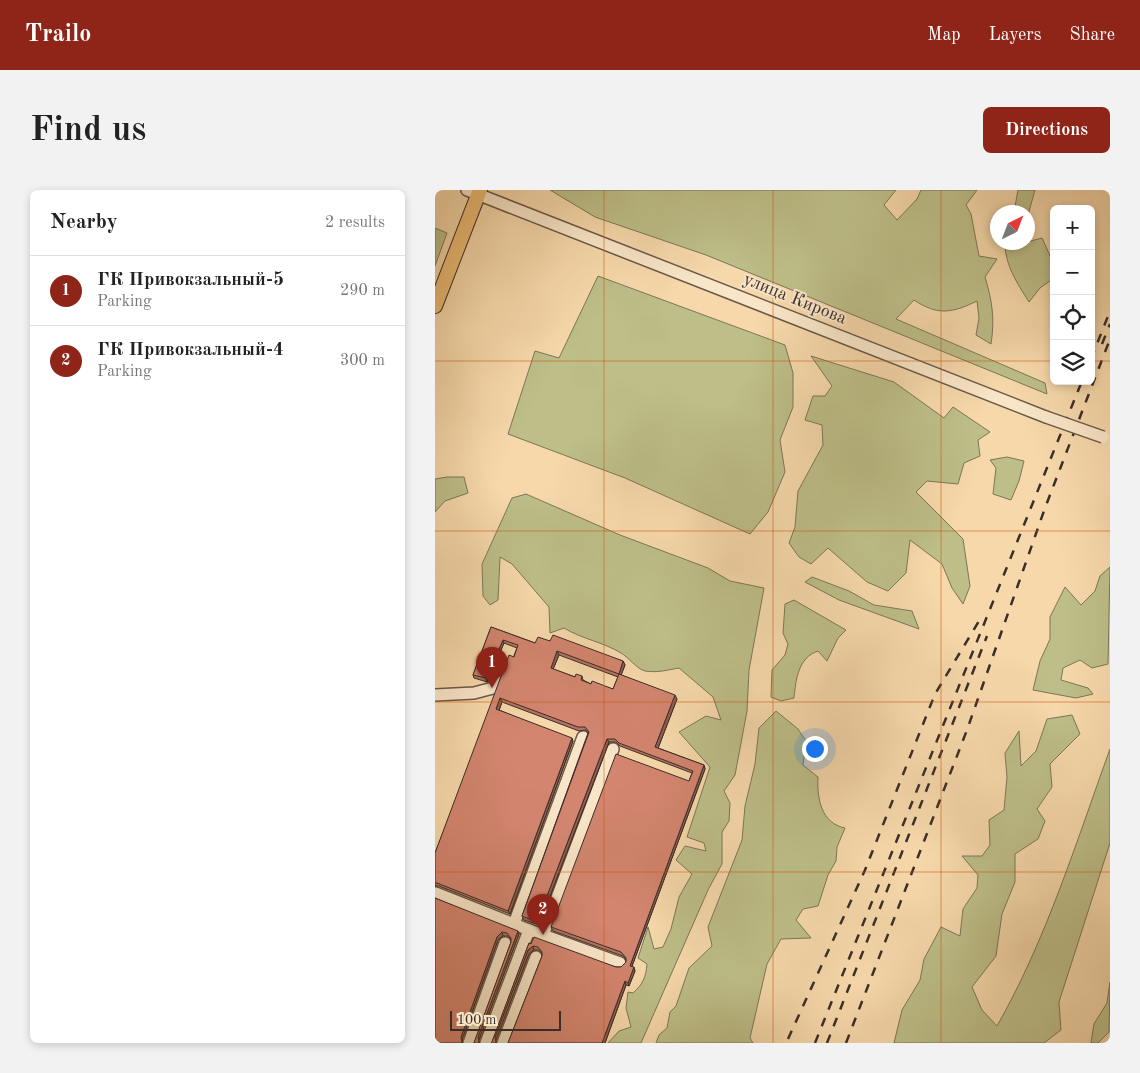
<!DOCTYPE html>
<html lang="en">
<head>
<meta charset="utf-8">
<style>
	:root { --surface:#fff; --page:#f2f2f2; --text:#222; --muted:#767676; --line:#e0e0e0; --accent:#8f2418 }
	body { margin:0; font-family:"Old Standard TT",serif; background:var(--page); color:var(--text) }
	.controls { position:absolute; right:15px; top:15px; display:grid; overflow:hidden; border-radius:8px; box-shadow:0 2px 8px #0003 }
	.controls button { width:45px; height:45px; display:grid; place-items:center; padding:0; border:0; border-bottom:1px solid var(--line); background:var(--surface); color:var(--text); font:25px sans-serif }
	.compass { position:absolute; left:555px; top:15px; width:45px; height:45px; border-radius:50%; background:var(--surface); box-shadow:0 2px 8px #0003; rotate:42deg }
	.scale { position:absolute; left:15px; bottom:12px; width:111px; box-sizing:border-box; padding-left:5px; border:2px solid #3b2e29; border-top:0; font-size:14px; line-height:18px; white-space:nowrap; color:#3b2e29; -webkit-text-stroke:4px #f9e6c8; paint-order:stroke }
	.you { position:absolute; left:379px; top:558px; width:18px; height:18px; margin:-12px; border:4px solid #fff; border-radius:50%; background:#1a73e8; box-shadow:0 0 0 8px #1a73e833 }
	.badge { display:grid; place-items:center; width:32px; height:32px; border-radius:50%; background:var(--accent); color:#fff; font-size:16px; font-weight:700 }
	.pin { position:absolute; translate:-50% -41px; filter:drop-shadow(0 1px 2px #0008) }
	.pin::after { content:''; position:absolute; top:26px; width:18px; height:15px; background:inherit; clip-path:polygon(0 0,100% 0,50% 100%) }
	.list { margin:0; padding:0; list-style:none }
	h2 { display:flex; justify-content:space-between; align-items:center; height:65px; margin:0; padding:0 20px; font-size:21px }
	h2 small { font-size:16px; font-weight:400; color:var(--muted) }
	.list li { display:grid; grid-template-columns:32px 1fr auto; gap:15px; align-items:center; box-sizing:border-box; height:70px; padding:0 20px; border-top:1px solid var(--line) }
	.list b { display:block; font-size:19px; white-space:nowrap }
	.list p { margin:0; font-size:16px; white-space:nowrap; color:var(--muted) }
	.list em { font-size:16px; font-style:normal; color:var(--muted) }
	.icon { flex:none; width:28px; height:28px; fill:none; stroke:currentColor; stroke-width:2; stroke-linecap:round; stroke-linejoin:round }
	.map { position:relative; flex:none; width:675px; height:853px; overflow:hidden; border-radius:8px }
	header { display:flex; align-items:center; gap:30px; box-sizing:border-box; height:70px; padding:0 25px; background:var(--accent); color:#fff }
	header strong { font-size:24px }
	nav { display:flex; gap:28px; margin-inline-start:auto; font-size:18px }
	.intro { display:flex; align-items:center; justify-content:space-between; box-sizing:border-box; height:120px; padding:0 30px }
	h1 { margin:0; font-size:35px }
	.button { padding:12px 22px; border-radius:8px; background:var(--accent); color:#fff; font-size:18px; font-weight:700 }
	main { display:flex; gap:30px; padding:0 30px }
	aside { flex:1; background:var(--surface); border-radius:8px; box-shadow:0 2px 8px #0003 }
	.map>svg:first-child { display:block }
</style>
</head>
<body>
<header>
<strong>Trailo</strong>
<nav><a>Map</a><a>Layers</a><a>Share</a></nav>
</header>
<div class="intro"><h1>Find us</h1><a class="button">Directions</a></div>
<main>
<aside>
<h2>Nearby<small>2 results</small></h2>
<ul class="list">
<li><span class="badge">1</span><div><b>ГК Привокзальный-5</b><p>Parking</p></div><em>290 m</em></li>
<li><span class="badge">2</span><div><b>ГК Привокзальный-4</b><p>Parking</p></div><em>300 m</em></li>
</ul>
</aside>
<div class="map">
<svg width="675" height="853" viewBox="0 0 675 853">
	<rect width="100%" height="100%" fill="#f6d8aa"/>
	<filter id="stains"><feTurbulence type="fractalNoise" baseFrequency=".004" numOctaves="4"/><feColorMatrix values="0 0 0 0 .2 0 0 0 0 .09 0 0 0 0 .02 0 0 0 .5 -.17"/></filter>
	<radialGradient id="worn" r=".72"><stop offset=".6" stop-color="#630" stop-opacity="0"/><stop offset="1" stop-color="#630" stop-opacity=".3"/></radialGradient>
	<g fill="#bdbe88" stroke="#7c7658">
		<path d="M 115,0 L 461,0 L 449,15 L 462,30 L 482,9 L 486,0 L 542,0 L 531,15 L 536,24 L 544,66 L 562,69 L 550,87 C 557,110 560,129 556,154 L 541,145 L 544,128 L 542,111 C 517,123 503,126 479,110 L 461,129 L 610,193 L 612,204 L 271,65 L 160,27 Z"/>
		<path d="M 583,0 L 600,0 L 593,25 L 592,22 L 579,22 Z"/>
		<path d="M 0,38 L 12,43 L 0,76 Z"/>
		<path d="M 607,48 L 616,68 L 619,88 L 605,98 L 594,112 C 582,93 570,75 570,53 L 592,52 Z"/>
		<path d="M 163,86 L 350,155 L 358,183 L 358,217 L 345,250 L 350,282 L 333,322 L 315,344 L 190,288 L 73,244 L 100,161 L 124,168 Z"/>
		<path d="M 376,166 L 459,192 L 509,228 L 518,217 L 555,242 L 543,250 L 545,266 L 529,273 L 523,294 L 492,291 L 481,302 L 528,349 L 535,396 L 528,414 L 517,398 L 507,374 L 475,350 L 471,383 L 453,401 L 432,392 L 393,358 L 376,374 L 364,367 L 354,353 L 360,337 L 363,301 L 388,255 L 387,235 L 370,230 L 378,206 L 390,206 L 397,196 Z"/>
		<path d="M 572,267 L 589,271 L 584,291 L 576,310 L 558,304 L 561,278 L 555,270 Z"/>
		<path d="M 12,287 L 29,287 L 33,303 L 10,311 L 0,322 L 0,289 Z"/>
		<path d="M 91,304 L 185,345 L 273,378 L 295,391 L 329,398 L 314,480 L 312,521 L 300,585 L 289,601 L 295,613 L 294,631 L 287,642 L 287,674 L 273,700 L 206,853 L 173,853 L 184,841 L 196,837 L 191,818 L 193,802 L 198,803 C 208,794 211,787 212,774 L 203,768 L 213,737 L 219,759 L 228,757 L 236,739 L 244,707 L 257,684 L 241,670 L 250,656 L 271,661 L 269,653 L 252,647 L 275,577 L 244,542 L 271,526 L 286,530 L 278,507 L 244,478 C 233,480 222,483 210,481 C 202,479 193,467 186,463 C 168,452 147,449 129,438 L 115,443 L 114,417 L 77,374 L 65,367 L 63,410 L 55,415 L 48,406 L 47,374 L 77,308 Z"/>
		<path d="M 675,377 L 673,474 L 657,478 L 645,470 L 628,478 L 626,490 L 653,498 L 658,504 L 641,508 L 598,500 L 605,471 L 615,449 L 615,427 L 630,397 L 646,415 L 660,401 L 665,386 Z"/>
		<path d="M 377,387 L 414,401 L 439,415 L 477,421 L 484,439 L 404,410 L 370,392 Z"/>
		<path d="M 359,410 L 411,440 L 403,448 L 392,471 L 383,461 C 363,468 361,489 359,508 L 346,511 L 336,507 L 337,480 L 350,465 L 353,454 L 348,443 L 350,414 Z"/>
		<path d="M 341,521 L 363,539 L 371,551 L 368,575 L 383,587 C 382,609 386,633 410,638 L 402,657 L 401,671 L 393,685 L 383,716 L 368,719 L 361,730 L 376,748 L 346,749 L 332,774 L 315,848 L 318,853 L 221,853 L 224,845 L 232,838 L 235,822 L 241,816 L 254,778 L 277,756 L 273,737 L 307,650 L 310,616 L 320,574 L 324,538 Z"/>
		<path d="M 637,525 L 645,544 L 615,574 L 617,597 L 602,619 L 610,631 L 603,649 L 580,664 L 580,692 L 567,724 L 561,766 L 537,797 L 547,820 L 562,836 C 611,750 641,653 675,559 L 675,653 L 624,812 L 626,840 L 609,853 L 459,853 L 467,820 L 485,790 L 489,769 L 506,737 L 525,746 L 528,719 L 542,698 L 543,685 L 527,666 L 547,666 L 555,655 L 554,630 L 569,620 L 572,587 L 570,563 L 584,541 L 586,576 L 601,561 L 612,529 Z"/>
		<path d="M 675,792 L 674,842 L 663,853 L 656,853 L 659,834 L 672,813 Z"/>
	</g>
	<g fill="none" stroke-linecap="round" stroke-linejoin="round">
		<defs>
			<g id="minor">
				<path d="M 32,0 L 611,227"/>
				<path d="M 0,505 L 39,503 L 58,498 L 64,482"/>
				<path d="M 1,703 L 94,740 L 185,773"/>
				<path d="M 79,734 L 148,547"/>
				<path d="M 108,745 L 178,559"/>
				<path d="M 34,853 L 70,753"/>
				<path d="M 51,853 L 94,740"/>
				<path d="M 68,853 L 101,767"/>
			</g>
			<path id="major" d="M 0,116 L 45,0"/>
		</defs>
		<use href="#minor" stroke="#6a5849" stroke-width="14"/>
		<use href="#major" stroke="#3b2e29" stroke-width="16"/>
		<use href="#minor" stroke="#f9e6c8" stroke-width="11"/>
		<use href="#major" stroke="#ebbc75" stroke-width="14"/>
		<g stroke="#3b2e29" stroke-width="2.5" stroke-dasharray="9 9" stroke-linecap="butt">
			<path d="M 667,154 L 675,134"/>
			<path d="M 656,169 L 675,121"/>
			<path d="M 353,849 L 430,680 L 500,504 L 544,431"/>
			<path d="M 380,853 L 647,191"/>
			<path d="M 392,853 L 552,446"/>
			<path d="M 411,853 L 532,540 L 610,318 L 675,149"/>
		</g>
		<defs>
			<path id="minor-bridge" d="M 611,227 L 668,247"/>
		</defs>
		<use href="#minor-bridge" stroke="#6a5849" stroke-width="14" stroke-linecap="butt"/>
		<use href="#minor-bridge" stroke="#f9e6c8" stroke-width="11"/>
	</g>
	<g fill="#b5725f" stroke="#3b2e29" fill-rule="evenodd">
		<path d="M 56,437 L 100,453 L 115,451 L 188,471 L 190,475 L 186,485 L 242,509 L 223,558 L 269,575 L 270,579 L 197,776 L 200,781 L 194,796 L 191,795 L 170,853 L 73,853 L 107,766 L 107,764 L 104,760 L 99,760 L 94,764 L 61,850 L 57,852 L 94,753 L 181,777 L 186,777 L 191,772 L 191,770 L 188,766 L 118,741 L 116,737 L 254,591 L 257,583 L 185,556 L 181,552 L 174,552 L 104,735 L 89,730 L 87,726 L 153,543 L 151,540 L 144,541 L 67,512 L 64,520 L 138,551 L 75,724 L 4,696 L 0,696 L 0,663 L 82,458 L 69,453 L 52,492 L 39,488 L 38,485 ZM 124,465 L 183,487 L 178,499 L 156,494 L 148,490 L 147,486 L 140,487 L 118,479 Z"/>
		<path d="M 0,708 L 84,744 L 44,850 L 39,853 L 76,752 L 76,750 L 73,746 L 68,746 L 63,750 L 27,850 L 27,853 L 0,853 Z"/>
	</g>
	<g fill="#945d4e" stroke="#3b2e29">
		<path d="M 68,450 L 69,453 L 52,492 L 51,488 Z"/>
		<path d="M 122,461 L 124,465 L 117,482 L 116,478 Z"/>
		<path d="M 188,471 L 190,475 L 185,488 L 184,484 Z"/>
		<path d="M 240,505 L 242,509 L 222,561 L 220,557 Z"/>
		<path d="M 65,508 L 67,512 L 63,523 L 61,519 Z"/>
		<path d="M 137,548 L 138,551 L 75,724 L 73,721 Z"/>
		<path d="M 172,549 L 174,552 L 104,735 L 102,732 Z"/>
		<path d="M 269,575 L 270,579 L 196,779 L 195,776 Z"/>
		<path d="M 83,741 L 84,744 L 44,850 L 44,853 L 43,847 Z"/>
		<path d="M 67,742 L 68,746 L 63,750 L 27,850 L 27,853 L 26,847 L 62,747 Z"/>
		<path d="M 98,756 L 99,760 L 94,764 L 61,850 L 61,853 L 60,847 L 93,760 Z"/>
		<path d="M 199,777 L 200,781 L 194,796 L 193,793 Z"/>
		<path d="M 190,791 L 191,795 L 170,853 L 167,853 Z"/>
	</g>
	<g fill="#d3856f" stroke="#3b2e29" fill-rule="evenodd">
		<path d="M 56,437 L 100,453 L 103,447 L 115,451 L 118,445 L 188,471 L 184,484 L 240,505 L 220,557 L 269,575 L 195,776 L 199,777 L 193,793 L 190,791 L 167,853 L 73,853 L 107,766 L 107,762 L 103,757 L 98,756 L 93,760 L 60,847 L 61,853 L 56,853 L 57,852 L 94,753 L 96,754 L 99,747 L 181,777 L 186,777 L 191,772 L 191,768 L 186,762 L 116,737 L 181,564 L 254,591 L 258,581 L 184,553 L 180,549 L 172,549 L 102,732 L 87,726 L 154,542 L 150,537 L 143,537 L 65,508 L 61,519 L 137,548 L 73,721 L 2,693 L 0,693 L 0,663 L 74,465 L 79,467 L 83,455 L 68,450 L 51,488 L 38,485 ZM 122,461 L 184,484 L 178,499 L 157,491 L 156,494 L 146,490 L 147,486 L 141,484 L 140,487 L 116,478 Z"/>
		<path d="M 0,708 L 83,741 L 43,847 L 44,853 L 39,853 L 76,752 L 76,748 L 72,743 L 67,742 L 62,747 L 26,847 L 27,853 L 0,853 Z"/>
	</g>
	<path fill="none" stroke="#ce5310" stroke-width="1" stroke-opacity="0.55" d="M 169,0 L 169,853M 338,0 L 338,853M 506,0 L 506,853M 0,171 L 619,171M 656,171 L 675,171M 0,341 L 675,341M 0,512 L 675,512M 0,682 L 675,682"/>
	<g text-anchor="middle" dominant-baseline="central" stroke-width="4" stroke-linejoin="round" paint-order="stroke">
		<g font-size="18" fill="#3b2e29" stroke="#f9e6c8">
			<text transform="translate(360 109) rotate(22)">улица Кирова</text>
		</g>
	</g>
	<rect width="100%" height="100%" filter="url(#stains)"/>
	<rect width="100%" height="100%" fill="url(#worn)"/>
</svg>
<div class="controls">
<button>+</button>
<button>−</button>
<button><svg class="icon" aria-label="locate" viewBox="0 0 24 24"><circle cx="12" cy="12" r="6"/><path d="M12 2v4M12 18v4M2 12h4M18 12h4"/></svg></button>
<button><svg class="icon" aria-label="layers" viewBox="0 0 24 24"><path d="M12 4l9 5-9 5-9-5zM3 14l9 5 9-5"/></svg></button>
</div>
<svg class="compass" viewBox="-18 -18 36 36"><path d="M0-13l5 13h-10z" fill="#e53935"/><path d="M0 13l5-13h-10z" fill="#767676"/></svg>
<div class="scale">100 m</div>
<div class="you"></div>
<div class="pin badge" style="left:57px;top:498px">1</div>
<div class="pin badge" style="left:108px;top:745px">2</div>
</div>
</main>
</body>
</html>
